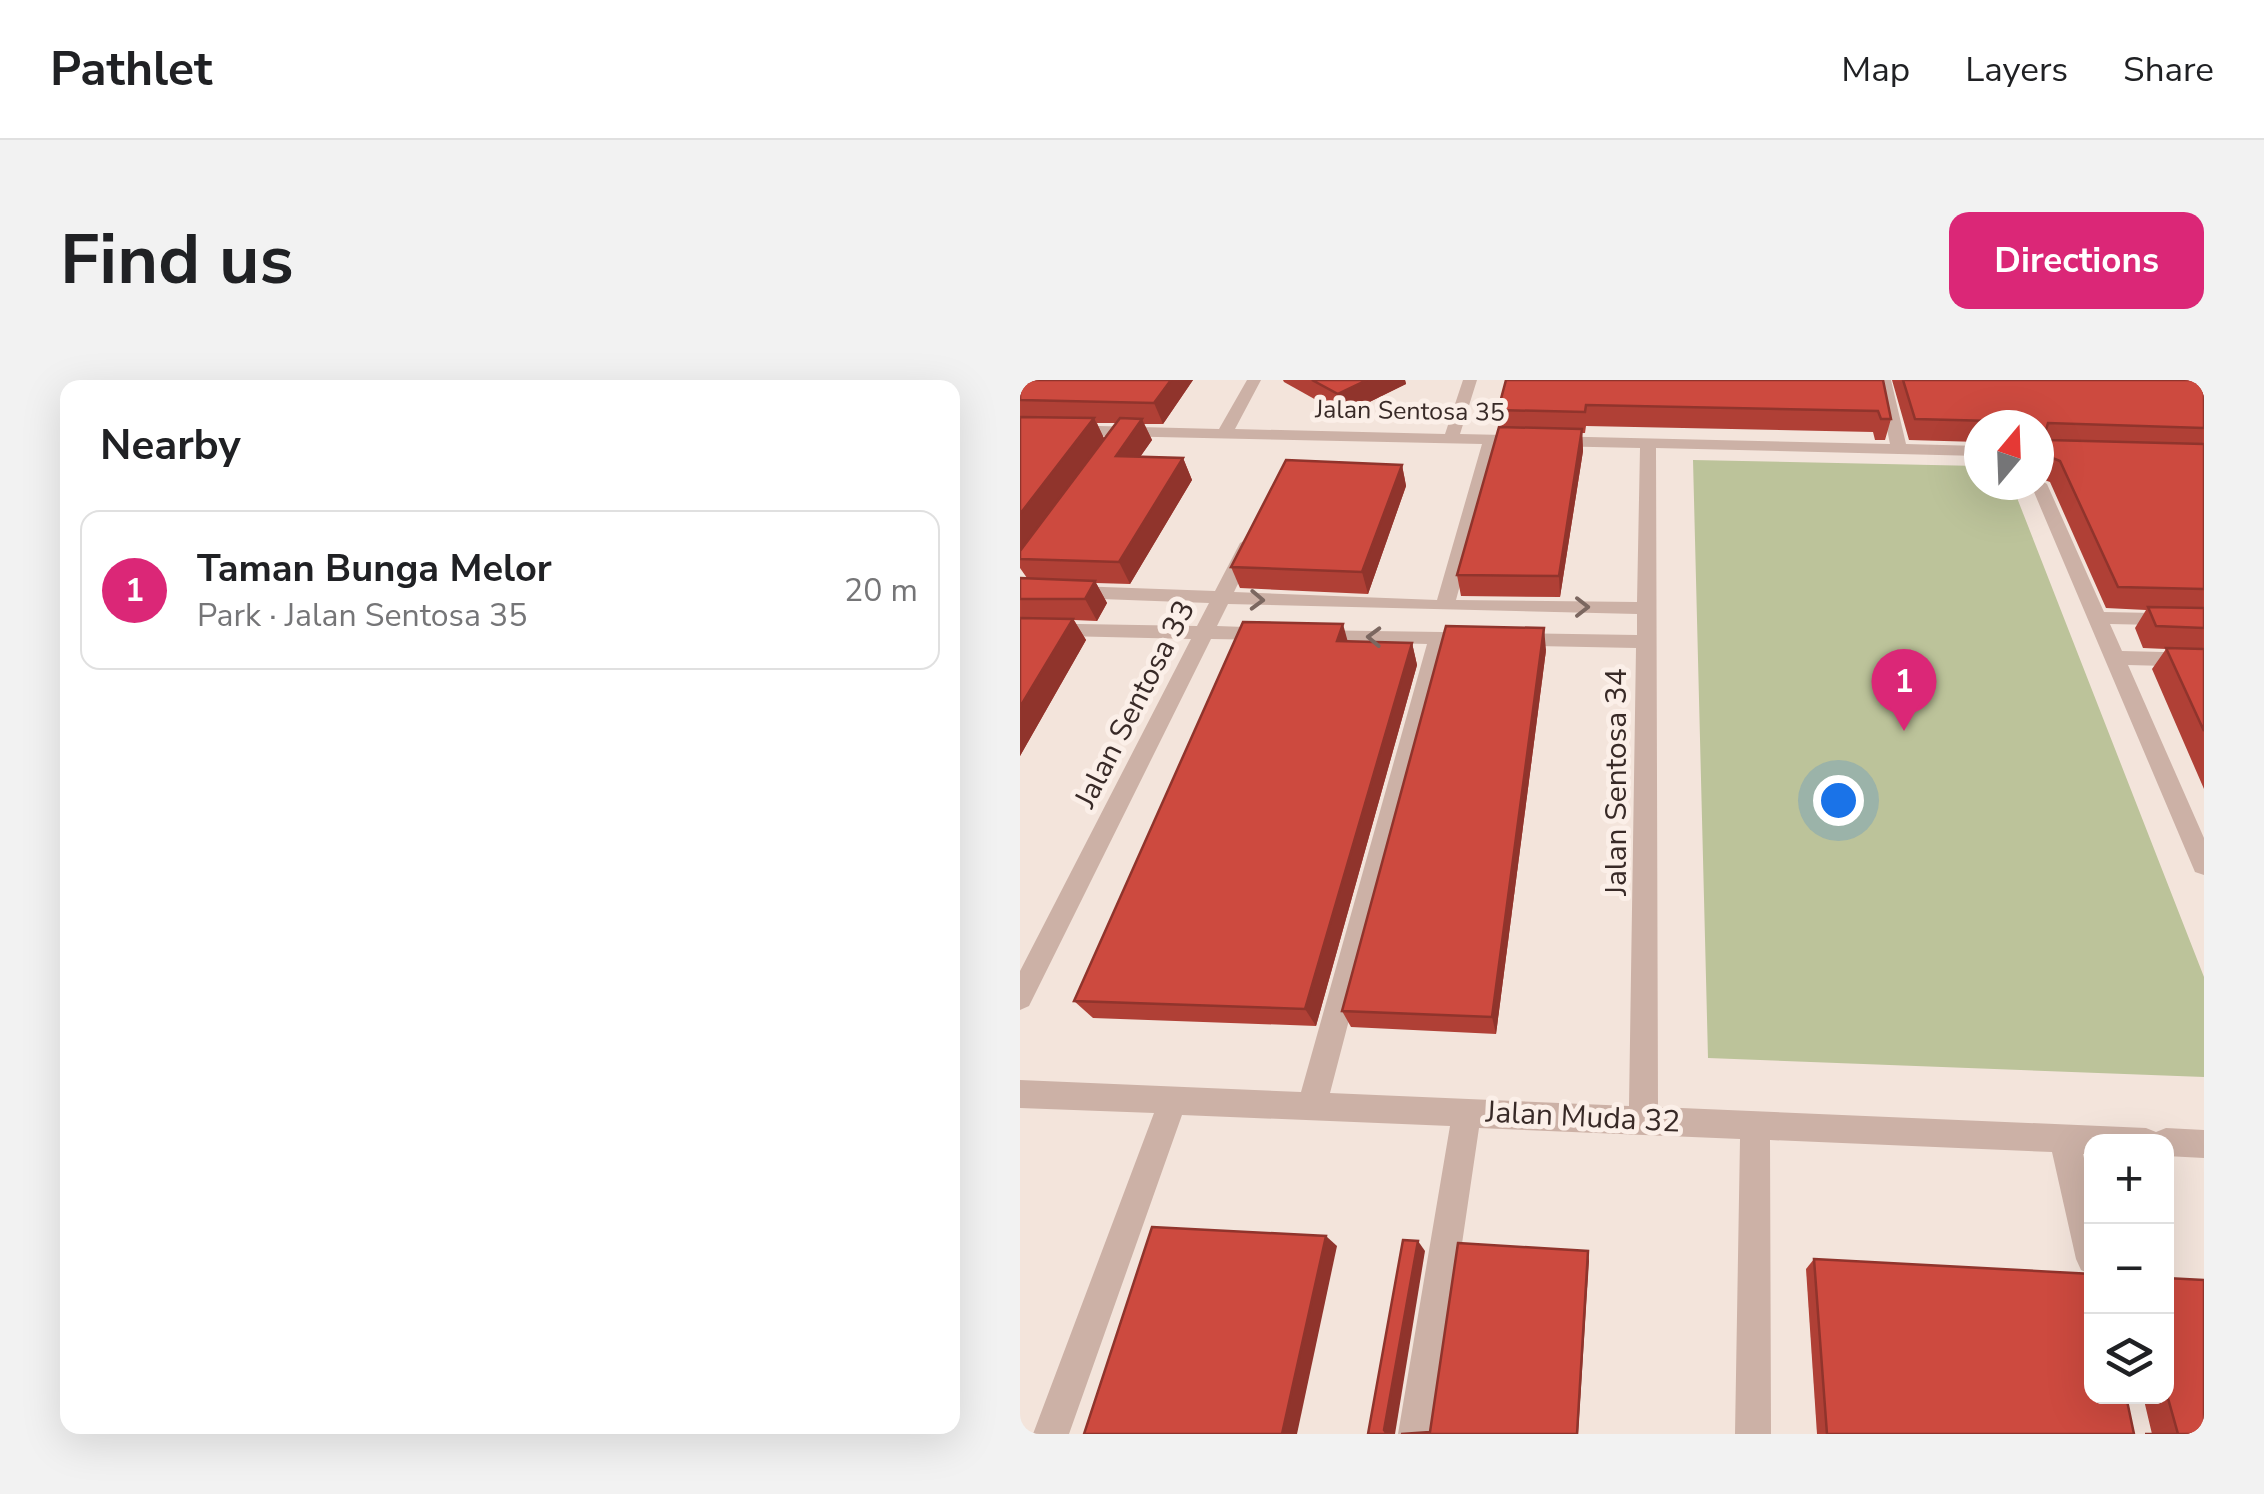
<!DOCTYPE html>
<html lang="en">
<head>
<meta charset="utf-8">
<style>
	:root { --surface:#fff; --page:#f2f2f2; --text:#202124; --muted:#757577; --line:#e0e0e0; --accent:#db2777 }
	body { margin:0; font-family:"Nunito Sans",sans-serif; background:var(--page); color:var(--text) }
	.controls { position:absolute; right:30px; bottom:30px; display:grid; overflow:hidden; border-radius:20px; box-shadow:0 10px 40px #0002 }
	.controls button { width:90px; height:90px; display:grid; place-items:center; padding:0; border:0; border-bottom:2px solid var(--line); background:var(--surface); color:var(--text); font:50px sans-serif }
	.compass { position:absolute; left:944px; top:30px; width:90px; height:90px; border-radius:50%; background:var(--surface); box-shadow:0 10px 40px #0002; rotate:19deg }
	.you { position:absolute; left:818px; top:420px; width:35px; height:35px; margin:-25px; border:8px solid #fff; border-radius:50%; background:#1a73e8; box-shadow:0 0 0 15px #1a73e833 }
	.badge { display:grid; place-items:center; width:65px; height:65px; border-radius:50%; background:var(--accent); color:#fff; font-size:32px; font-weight:700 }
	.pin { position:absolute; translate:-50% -82px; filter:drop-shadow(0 2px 5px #0008) }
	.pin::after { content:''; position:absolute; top:52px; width:35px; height:30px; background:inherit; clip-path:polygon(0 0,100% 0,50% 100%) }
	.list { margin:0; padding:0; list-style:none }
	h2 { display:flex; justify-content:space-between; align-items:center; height:130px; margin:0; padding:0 40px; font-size:42px }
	h2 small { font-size:32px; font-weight:400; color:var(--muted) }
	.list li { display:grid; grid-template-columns:65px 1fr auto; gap:30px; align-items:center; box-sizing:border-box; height:160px; margin:0 20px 20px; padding:0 20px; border:2px solid var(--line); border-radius:20px }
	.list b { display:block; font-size:38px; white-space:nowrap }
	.list p { margin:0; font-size:32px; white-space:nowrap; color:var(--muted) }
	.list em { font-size:32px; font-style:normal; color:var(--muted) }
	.icon { flex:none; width:55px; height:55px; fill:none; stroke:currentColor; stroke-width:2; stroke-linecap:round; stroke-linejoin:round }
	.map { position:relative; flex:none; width:1184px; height:1054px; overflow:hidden; border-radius:20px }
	header { display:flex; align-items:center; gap:60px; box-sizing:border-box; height:140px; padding:0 50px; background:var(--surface); border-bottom:2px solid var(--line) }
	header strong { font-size:48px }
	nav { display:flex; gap:55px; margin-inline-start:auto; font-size:35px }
	.intro { display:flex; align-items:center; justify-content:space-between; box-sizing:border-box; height:240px; padding:0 60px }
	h1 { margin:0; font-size:70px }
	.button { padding:25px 45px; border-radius:20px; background:var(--accent); color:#fff; font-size:35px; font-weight:700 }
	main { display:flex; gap:60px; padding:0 60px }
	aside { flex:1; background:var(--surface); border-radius:20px; box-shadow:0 10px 40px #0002 }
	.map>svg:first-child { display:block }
</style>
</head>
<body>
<header>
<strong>Pathlet</strong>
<nav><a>Map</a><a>Layers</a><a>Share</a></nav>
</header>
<div class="intro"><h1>Find us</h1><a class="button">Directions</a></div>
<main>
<aside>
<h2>Nearby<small></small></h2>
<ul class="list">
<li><span class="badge">1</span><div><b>Taman Bunga Melor</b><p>Park · Jalan Sentosa 35</p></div><em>20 m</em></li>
</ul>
</aside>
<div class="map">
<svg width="1184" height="1054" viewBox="0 0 1184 1054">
	<rect width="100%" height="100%" fill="#f3e4db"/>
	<path fill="#bcc39a" d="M 673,80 L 959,86 L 959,105 L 992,105 L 1184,597 L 1184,697 L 688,678 Z"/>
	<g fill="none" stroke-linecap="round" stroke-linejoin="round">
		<g fill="#ccb1a6" fill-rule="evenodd">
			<path d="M 227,0 L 241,0 L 215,49 L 425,54 L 443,0 L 457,0 L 440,54 L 870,64 L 857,0 L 871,0 L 886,64 L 959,66 L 959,76 L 636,68 L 638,727 L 1126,748 L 1136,752 L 1146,748 L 1184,750 L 1184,778 L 1146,776 L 1146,762 L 1072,762 L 1072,774 L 1063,774 L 1072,811 L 1072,895 L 1061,890 L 1056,879 L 1032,772 L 750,760 L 751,1054 L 715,1054 L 720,759 L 459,748 L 414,1054 L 378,1054 L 430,746 L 162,735 L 49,1054 L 13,1054 L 134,733 L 0,728 L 0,700 L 281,712 L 407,264 L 292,261 L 282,255 L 285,250 L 617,255 L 617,234 L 208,224 L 197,246 L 252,248 L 262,254 L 252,260 L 191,259 L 9,626 L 0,630 L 0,591 L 171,259 L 0,255 L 0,243 L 177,246 L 189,223 L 0,216 L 0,204 L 195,211 L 220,163 L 229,158 L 238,163 L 214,212 L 417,220 L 462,64 L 0,54 L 0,44 L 199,49 ZM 478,65 L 620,68 L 617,222 L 436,220 ZM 427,264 L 616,268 L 609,726 L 310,713 Z"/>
			<path d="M 1019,99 L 1027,104 L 1084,232 L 1184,234 L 1184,246 L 1090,244 L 1102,271 L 1184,273 L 1184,287 L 1108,285 L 1184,458 L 1184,495 L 1175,492 L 1172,485 L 1011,105 L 1019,105 Z"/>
		</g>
	</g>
	<g fill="#b04036" fill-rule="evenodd">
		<path d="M 0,0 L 173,0 L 143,44 L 124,44 L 132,60 L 120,77 L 163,78 L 172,100 L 110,204 L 76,203 L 87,223 L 77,241 L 54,240 L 66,260 L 0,376 L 0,198 L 7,198 L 0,188 ZM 77,43 L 97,43 L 84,59 Z"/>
		<path d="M 263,0 L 385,0 L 386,4 L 323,35 L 264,2 Z"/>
		<path d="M 863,0 L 871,39 L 865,60 L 855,60 L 853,52 L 566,46 L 565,53 L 562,53 L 563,71 L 540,217 L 441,216 L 437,195 L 480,47 L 478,30 Z"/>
		<path d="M 872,0 L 1184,0 L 1184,409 L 1132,289 L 1146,269 L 1123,268 L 1115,248 L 1126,230 L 1086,228 L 1030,102 L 1019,98 L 1019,45 L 959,45 L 959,62 L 889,60 Z"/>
		<path d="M 382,85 L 386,106 L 348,214 L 220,208 L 211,187 Z"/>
		<path d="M 328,261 L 392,263 L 397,285 L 296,646 L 73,638 L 54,621 Z"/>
		<path d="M 526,270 L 476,654 L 331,647 L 322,631 Z"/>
		<path d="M 794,879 L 1114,1054 L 797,1054 L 786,889 Z"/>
		<path d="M 1146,898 L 1184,1054 L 1132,1054 L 1123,1016 L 1146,1016 Z"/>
	</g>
	<g fill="#90342c">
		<path d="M 151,0 L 173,0 L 143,44 L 134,23 Z"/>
		<path d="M 347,0 L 385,0 L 386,4 L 323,35 L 318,14 Z"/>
		<path d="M 74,38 L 85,60 L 0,174 L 0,134 Z"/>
		<path d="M 122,39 L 132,60 L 106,97 L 96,76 Z"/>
		<path d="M 562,49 L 563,71 L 540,217 L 539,196 Z"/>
		<path d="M 163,78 L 172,100 L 110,204 L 99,182 Z"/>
		<path d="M 382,85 L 386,106 L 348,214 L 342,192 Z"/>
		<path d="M 75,201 L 87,223 L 77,241 L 65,219 Z"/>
		<path d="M 53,239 L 66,260 L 0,376 L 0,327 Z"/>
		<path d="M 323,244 L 329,266 L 317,261 Z"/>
		<path d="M 524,248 L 526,270 L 476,654 L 472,637 Z"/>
		<path d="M 392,263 L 397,285 L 296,646 L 285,629 Z"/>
		<path d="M 306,856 L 317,866 L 277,1054 L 262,1054 Z"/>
		<path d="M 398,861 L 405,871 L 375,1054 L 367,1054 L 364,1050 Z"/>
		<path d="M 568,871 L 569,881 L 558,1054 L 557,1054 Z"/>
	</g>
	<g fill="#cd4a3f" stroke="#90342c" stroke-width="2.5">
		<path d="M 0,0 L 151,0 L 134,23 L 0,20 Z"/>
		<path d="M 292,0 L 347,0 L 318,14 Z"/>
		<path d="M 486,0 L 863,0 L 871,39 L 861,39 L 858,31 L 566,25 L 565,32 L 478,30 Z"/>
		<path d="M 883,0 L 1184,0 L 1184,48 L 1028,43 L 1024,57 L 1028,60 L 1184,64 L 1184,209 L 1098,207 L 1040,81 L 1025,75 L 1019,61 L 1019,45 L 1013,45 L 1012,42 L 895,39 Z"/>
		<path d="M 0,37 L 74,38 L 0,134 Z"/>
		<path d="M 100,38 L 122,39 L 96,76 L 163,78 L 99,182 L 0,179 L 0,171 Z"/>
		<path d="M 479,47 L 562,49 L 539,196 L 437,195 Z"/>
		<path d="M 266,80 L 382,85 L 342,192 L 211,187 Z"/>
		<path d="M 0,198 L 75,201 L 65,219 L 0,219 Z"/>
		<path d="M 1128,227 L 1184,228 L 1184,248 L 1136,246 Z"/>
		<path d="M 0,238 L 53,239 L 0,327 Z"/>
		<path d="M 223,242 L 323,244 L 317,261 L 392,263 L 285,629 L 54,621 Z"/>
		<path d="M 426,246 L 524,248 L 472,637 L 322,631 Z"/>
		<path d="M 1146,268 L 1184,269 L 1184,351 Z"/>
		<path d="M 132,847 L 306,856 L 262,1054 L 64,1054 Z"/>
		<path d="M 383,860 L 398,861 L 364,1050 L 367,1054 L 348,1054 Z"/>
		<path d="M 438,863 L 568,871 L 557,1054 L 381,1054 L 410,1052 Z"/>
		<path d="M 794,879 L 1072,894 L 1072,1016 L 1106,1016 L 1114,1054 L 807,1054 Z"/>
		<path d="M 1146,898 L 1184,900 L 1184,1054 L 1125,1054 L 1158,1054 L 1146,1011 Z"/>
	</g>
	<defs><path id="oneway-chevron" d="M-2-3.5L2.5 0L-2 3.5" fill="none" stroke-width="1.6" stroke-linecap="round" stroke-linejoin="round" transform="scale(2.5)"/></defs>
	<g stroke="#7b6760">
		<use href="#oneway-chevron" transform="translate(237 220) rotate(2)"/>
		<use href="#oneway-chevron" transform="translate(562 227)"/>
		<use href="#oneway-chevron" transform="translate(354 257) rotate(-178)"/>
	</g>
	<g text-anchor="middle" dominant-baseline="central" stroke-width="10" stroke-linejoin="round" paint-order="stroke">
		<g font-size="25" fill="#382a27" stroke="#fbefe8">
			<text transform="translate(390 31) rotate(1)">Jalan Sentosa 35</text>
		</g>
		<g font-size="30" fill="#382a27" stroke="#fbefe8">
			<text transform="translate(115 324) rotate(-63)">Jalan Sentosa 33</text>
			<text transform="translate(596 402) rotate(-90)">Jalan Sentosa 34</text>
			<text transform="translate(563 737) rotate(3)">Jalan Muda 32</text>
		</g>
	</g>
</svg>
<div class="controls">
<button>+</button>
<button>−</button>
<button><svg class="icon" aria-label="layers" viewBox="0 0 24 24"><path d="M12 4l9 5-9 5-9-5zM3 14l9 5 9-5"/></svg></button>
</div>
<svg class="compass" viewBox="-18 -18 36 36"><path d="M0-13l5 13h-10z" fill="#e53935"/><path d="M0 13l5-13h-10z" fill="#757577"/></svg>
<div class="you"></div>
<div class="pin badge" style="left:884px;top:351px">1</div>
</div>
</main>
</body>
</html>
